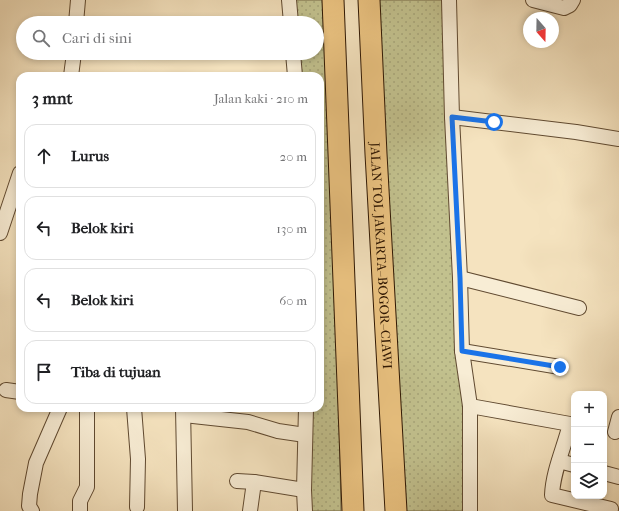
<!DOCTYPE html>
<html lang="id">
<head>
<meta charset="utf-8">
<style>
	:root { --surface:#fff; --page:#f6f6f6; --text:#202124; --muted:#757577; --line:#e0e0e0 }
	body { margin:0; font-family:"IM FELL French Canon",serif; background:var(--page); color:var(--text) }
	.controls { position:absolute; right:12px; bottom:12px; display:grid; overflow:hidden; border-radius:8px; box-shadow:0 2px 6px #0003 }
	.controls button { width:36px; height:36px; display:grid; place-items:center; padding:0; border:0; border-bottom:1px solid var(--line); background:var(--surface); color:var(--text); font:20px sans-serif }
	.compass { position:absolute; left:523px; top:12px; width:36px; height:36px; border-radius:50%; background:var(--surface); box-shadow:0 2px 6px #0003; rotate:160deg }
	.stop { position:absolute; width:12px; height:12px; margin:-9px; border:3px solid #1a73e8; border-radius:50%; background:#fff }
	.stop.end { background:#1a73e8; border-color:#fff; box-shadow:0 1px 4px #0008 }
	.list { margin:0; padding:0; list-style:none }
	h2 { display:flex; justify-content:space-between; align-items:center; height:52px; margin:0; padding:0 16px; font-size:17px }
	h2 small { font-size:13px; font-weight:400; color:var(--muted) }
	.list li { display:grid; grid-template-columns:26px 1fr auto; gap:12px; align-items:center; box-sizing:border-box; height:64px; margin:0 8px 8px; padding:0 8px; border:1px solid var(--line); border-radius:12px }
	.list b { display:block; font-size:15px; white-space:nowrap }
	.list em { font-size:13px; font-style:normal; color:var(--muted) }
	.icon { flex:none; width:22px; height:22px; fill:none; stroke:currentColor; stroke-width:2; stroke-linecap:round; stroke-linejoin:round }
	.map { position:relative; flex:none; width:619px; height:511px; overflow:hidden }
	.search { position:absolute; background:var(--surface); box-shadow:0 2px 6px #0003; left:16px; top:16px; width:308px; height:44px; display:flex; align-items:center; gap:10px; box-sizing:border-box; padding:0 14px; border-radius:22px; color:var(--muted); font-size:15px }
	.panel { position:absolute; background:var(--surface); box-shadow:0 2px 6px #0003; left:16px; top:72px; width:308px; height:340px; border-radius:12px }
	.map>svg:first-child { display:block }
</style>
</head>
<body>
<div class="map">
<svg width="619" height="511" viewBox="0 0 619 511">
	<defs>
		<pattern id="grass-dots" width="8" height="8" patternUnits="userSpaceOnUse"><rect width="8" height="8" fill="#c2c18e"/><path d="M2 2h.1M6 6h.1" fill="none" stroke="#a7a579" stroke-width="1.8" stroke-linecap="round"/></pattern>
	</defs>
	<rect width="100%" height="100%" fill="#f5e3bf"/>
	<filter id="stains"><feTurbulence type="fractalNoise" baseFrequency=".005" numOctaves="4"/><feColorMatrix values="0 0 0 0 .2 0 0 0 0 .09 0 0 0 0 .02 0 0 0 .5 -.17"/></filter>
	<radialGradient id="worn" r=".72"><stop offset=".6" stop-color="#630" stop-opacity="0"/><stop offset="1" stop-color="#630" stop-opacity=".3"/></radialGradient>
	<g fill="url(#grass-dots)" stroke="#786c48">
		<path d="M 289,0 L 330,0 L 341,511 L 305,511 L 305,408 L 320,408 L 320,76 L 295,76 L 293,53 L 317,53 L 317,23 L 291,23 Z"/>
		<path d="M 369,0 L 451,0 L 469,511 L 396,511 Z"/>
	</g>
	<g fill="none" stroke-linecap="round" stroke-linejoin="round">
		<defs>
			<g id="minor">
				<path d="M 289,0 L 291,23"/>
				<path d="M 449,0 L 452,117 L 460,278 L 462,351 L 470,406 L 470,511"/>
				<path d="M 533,0 L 564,8 L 570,5 L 573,0"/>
				<path d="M 76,23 L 78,0"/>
				<path d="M 293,53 L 295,76"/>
				<path d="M 71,76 L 74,53"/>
				<path d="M 452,117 L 576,132 L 619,139"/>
				<path d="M 0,233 L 20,173"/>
				<path d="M 460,278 L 579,308"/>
				<path d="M 462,351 L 560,367"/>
				<path d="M 6,390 L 20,392"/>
				<path d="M 470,406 L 570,424 C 564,448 553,471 552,495 L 611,509"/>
				<path d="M 134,408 L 138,459 L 137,507"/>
				<path d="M 183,408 L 185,511"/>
				<path d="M 184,415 L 248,422 L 278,431 L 305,435"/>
				<path d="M 615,432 L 619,417"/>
				<path d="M 559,461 L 574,465"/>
				<path d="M 604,473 L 619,477"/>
				<path d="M 237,481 L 254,482 L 304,490"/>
				<path d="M 32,511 L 29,506 L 30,494 L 36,463 L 60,408"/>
				<path d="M 80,511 L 80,501 L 87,487 L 87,408"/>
				<path d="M 250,511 L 254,482"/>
				<path d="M 305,511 L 304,490 L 306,408"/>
			</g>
			<g id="highway">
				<path d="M 333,0 L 353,511"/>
				<path id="s1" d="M 369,0 L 376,154 L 396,511"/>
			</g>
		</defs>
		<use href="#minor" stroke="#604a31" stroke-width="16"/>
		<use href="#highway" stroke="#2f1702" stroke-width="23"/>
		<use href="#minor" stroke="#f8edd5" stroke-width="14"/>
		<use href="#highway" stroke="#eac280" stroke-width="21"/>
	</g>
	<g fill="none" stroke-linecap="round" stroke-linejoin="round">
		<path stroke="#1a73e8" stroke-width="5" d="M 494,122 L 452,117 L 460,278 L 462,351 L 560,367"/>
	</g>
	<g text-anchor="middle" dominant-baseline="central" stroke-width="3" stroke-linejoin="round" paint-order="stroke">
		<g font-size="13" fill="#2f1702" stroke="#f8edd5">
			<text stroke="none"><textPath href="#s1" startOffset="256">JALAN TOL JAKARTA–BOGOR–CIAWI</textPath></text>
		</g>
	</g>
	<rect width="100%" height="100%" filter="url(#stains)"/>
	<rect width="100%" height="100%" fill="url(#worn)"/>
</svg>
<div class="controls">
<button>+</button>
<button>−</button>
<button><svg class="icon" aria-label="layers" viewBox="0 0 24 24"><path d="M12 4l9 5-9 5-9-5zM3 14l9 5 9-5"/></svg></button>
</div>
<svg class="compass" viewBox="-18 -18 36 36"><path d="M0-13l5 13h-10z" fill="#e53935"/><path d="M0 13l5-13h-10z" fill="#757577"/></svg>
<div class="stop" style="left:494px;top:122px"></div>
<div class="stop end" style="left:560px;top:367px"></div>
<div class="search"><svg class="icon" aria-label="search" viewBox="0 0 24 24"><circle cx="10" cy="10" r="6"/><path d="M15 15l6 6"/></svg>Cari di sini</div>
<section class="panel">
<h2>3 mnt<small>Jalan kaki · 210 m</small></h2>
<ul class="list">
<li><svg class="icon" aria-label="ahead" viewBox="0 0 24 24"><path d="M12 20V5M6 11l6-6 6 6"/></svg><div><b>Lurus</b></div><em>20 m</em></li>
<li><svg class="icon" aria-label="left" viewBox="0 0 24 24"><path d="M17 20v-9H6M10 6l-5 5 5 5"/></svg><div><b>Belok kiri</b></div><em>130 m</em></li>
<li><svg class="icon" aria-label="left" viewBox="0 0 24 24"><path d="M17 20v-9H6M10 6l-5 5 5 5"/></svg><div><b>Belok kiri</b></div><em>60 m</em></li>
<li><svg class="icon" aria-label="arrive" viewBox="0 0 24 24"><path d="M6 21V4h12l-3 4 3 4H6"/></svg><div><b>Tiba di tujuan</b></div></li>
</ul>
</section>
</div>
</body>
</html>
